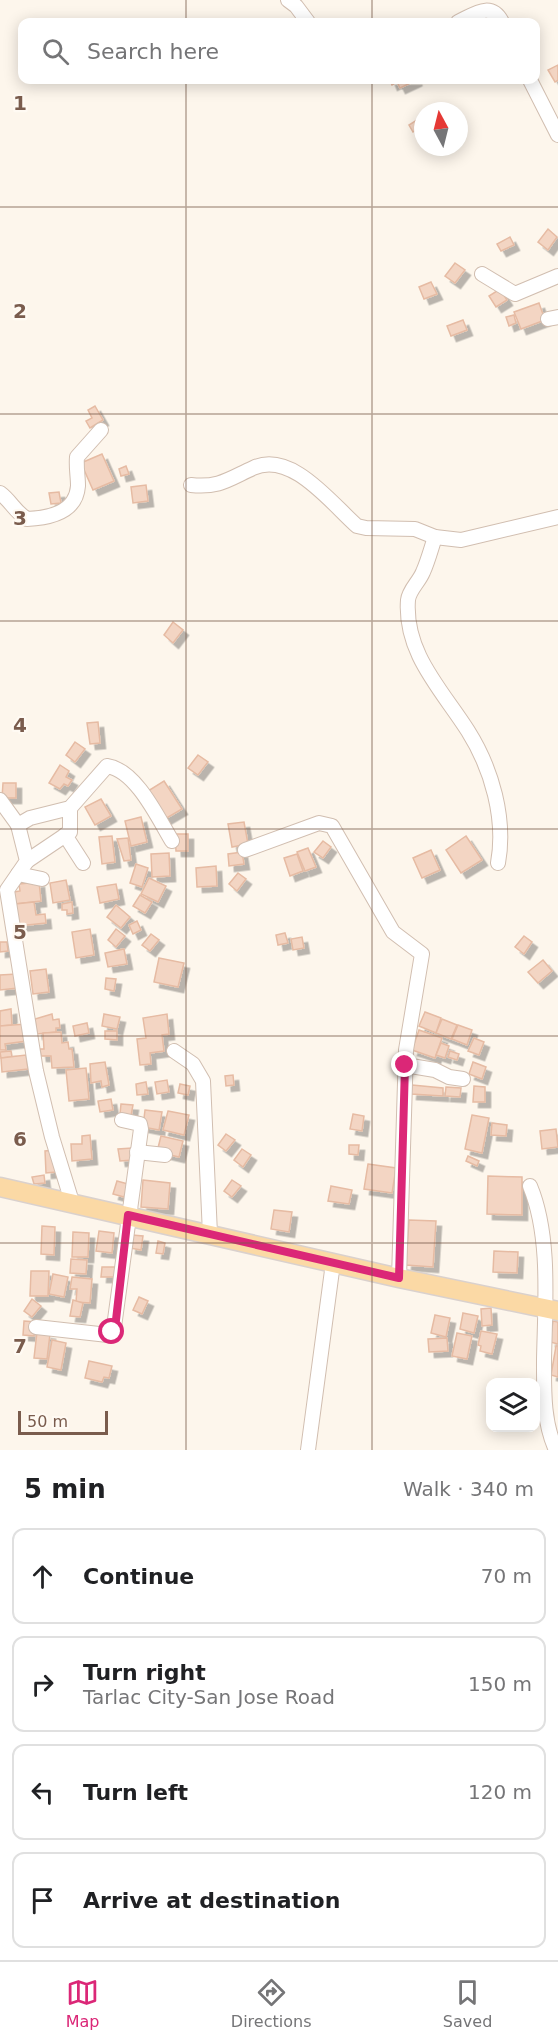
<!DOCTYPE html>
<html lang="en">
<head>
<meta charset="utf-8">
<style>
	:root { --surface:#fff; --page:#f2f2f2; --text:#202124; --muted:#757577; --line:#e0e0e0; --accent:#db2777 }
	body { margin:0; font-family:"DejaVu Sans",sans-serif; background:var(--page); color:var(--text) }
	.controls { position:absolute; right:18px; bottom:18px; display:grid; overflow:hidden; border-radius:12px; box-shadow:0 3px 15px #0003 }
	.controls button { width:54px; height:54px; display:grid; place-items:center; padding:0; border:0; border-bottom:2px solid var(--line); background:var(--surface); color:var(--text); font:30px sans-serif }
	.compass { position:absolute; left:414px; top:102px; width:54px; height:54px; border-radius:50%; background:var(--surface); box-shadow:0 3px 15px #0003; rotate:353deg }
	.scale { position:absolute; left:18px; bottom:15px; width:90px; box-sizing:border-box; padding-left:6px; border:3px solid #7a5c4d; border-top:0; font-size:16px; line-height:21px; white-space:nowrap; color:#7a5c4d; -webkit-text-stroke:4px #fffaf3; paint-order:stroke }
	.stop { position:absolute; width:18px; height:18px; margin:-14px; border:4px solid #db2777; border-radius:50%; background:#fff }
	.stop.end { background:#db2777; border-color:#fff; box-shadow:0 2px 6px #0008 }
	.list { margin:0; padding:0; list-style:none }
	h2 { display:flex; justify-content:space-between; align-items:center; height:78px; margin:0; padding:0 24px; font-size:26px }
	h2 small { font-size:20px; font-weight:400; color:var(--muted) }
	.list li { display:grid; grid-template-columns:39px 1fr auto; gap:18px; align-items:center; box-sizing:border-box; height:96px; margin:0 12px 12px; padding:0 12px; border:2px solid var(--line); border-radius:12px }
	.list b { display:block; font-size:22px; white-space:nowrap }
	.list p { margin:0; font-size:20px; white-space:nowrap; color:var(--muted) }
	.list em { font-size:20px; font-style:normal; color:var(--muted) }
	.icon { flex:none; width:33px; height:33px; fill:none; stroke:currentColor; stroke-width:2; stroke-linecap:round; stroke-linejoin:round }
	.map { position:relative; flex:none; width:558px; height:1450px; overflow:hidden }
	.search { position:absolute; background:var(--surface); box-shadow:0 3px 15px #0003; left:18px; right:18px; top:18px; height:66px; display:flex; align-items:center; gap:15px; box-sizing:border-box; padding:0 21px; border-radius:12px; color:var(--muted); font-size:22px }
	.sheet { height:510px; background:var(--surface) }
	nav { display:flex; justify-content:space-around; align-items:center; box-sizing:border-box; height:84px; border-top:2px solid var(--line); background:var(--surface); font-size:16px; color:var(--muted) }
	nav a { display:grid; justify-items:center; gap:3px }
	nav .on { color:var(--accent) }
	.map>svg:first-child { display:block }
</style>
</head>
<body>
<div class="map">
<svg width="558" height="1450" viewBox="0 0 558 1450">
	<defs>
		<filter id="shadow"><feDropShadow dx="5.5" dy="5.5" stdDeviation="0" flood-color="#0004"/></filter>
	</defs>
	<rect width="100%" height="100%" fill="#fdf6ec"/>
	<g fill="#f3d5c3" stroke="#e6bba3" stroke-width="1.5" filter="url(#shadow)">
		<path d="M 558,65 L 558,80 L 555,82 L 548,70 Z"/>
		<path d="M 390,80 L 417,80 L 400,88 L 397,82 L 392,85 Z"/>
		<path d="M 423,116 L 423,126 L 413,132 L 409,125 Z"/>
		<path d="M 548,229 L 557,237 L 548,250 L 538,242 Z"/>
		<path d="M 510,237 L 514,245 L 501,251 L 497,244 Z"/>
		<path d="M 455,263 L 465,270 L 455,283 L 445,276 Z"/>
		<path d="M 431,282 L 437,294 L 424,299 L 419,287 Z"/>
		<path d="M 500,289 L 507,300 L 496,307 L 489,296 Z"/>
		<path d="M 539,303 L 545,320 L 521,329 L 514,312 Z"/>
		<path d="M 514,315 L 516,323 L 509,326 L 506,317 Z"/>
		<path d="M 463,320 L 467,330 L 451,336 L 447,326 Z"/>
		<path d="M 95,406 L 103,420 L 90,428 L 86,421 L 92,418 L 88,410 Z"/>
		<path d="M 102,454 L 114,481 L 93,490 L 81,463 Z"/>
		<path d="M 126,466 L 129,474 L 121,476 L 119,469 Z"/>
		<path d="M 146,485 L 148,501 L 133,503 L 131,487 Z"/>
		<path d="M 59,492 L 61,503 L 51,504 L 49,493 Z"/>
		<path d="M 173,622 L 183,630 L 173,643 L 164,635 Z"/>
		<path d="M 98,722 L 100,743 L 90,744 L 87,723 Z"/>
		<path d="M 75,742 L 85,749 L 75,762 L 66,755 Z"/>
		<path d="M 198,755 L 208,762 L 198,775 L 188,768 Z"/>
		<path d="M 60,765 L 69,771 L 66,777 L 72,780 L 68,786 L 64,784 L 60,789 L 49,783 Z"/>
		<path d="M 164,781 L 182,809 L 165,819 L 148,791 Z"/>
		<path d="M 3,783 L 16,783 L 16,798 L 2,798 Z"/>
		<path d="M 101,799 L 111,816 L 95,825 L 85,807 Z"/>
		<path d="M 141,817 L 147,842 L 131,846 L 125,821 Z"/>
		<path d="M 244,822 L 248,844 L 232,847 L 228,824 Z"/>
		<path d="M 175,834 L 188,834 L 188,851 L 176,851 Z"/>
		<path d="M 112,836 L 115,862 L 102,864 L 99,837 Z"/>
		<path d="M 466,836 L 482,860 L 461,873 L 446,850 Z"/>
		<path d="M 128,838 L 131,860 L 124,861 L 117,839 Z"/>
		<path d="M 323,841 L 331,847 L 323,858 L 314,852 Z"/>
		<path d="M 308,848 L 316,867 L 305,871 L 297,852 Z"/>
		<path d="M 431,850 L 440,870 L 422,878 L 413,858 Z"/>
		<path d="M 242,852 L 244,864 L 229,866 L 228,854 Z"/>
		<path d="M 169,853 L 170,876 L 152,877 L 151,854 Z"/>
		<path d="M 297,854 L 303,871 L 290,876 L 284,858 Z"/>
		<path d="M 136,864 L 148,868 L 142,887 L 130,883 Z"/>
		<path d="M 216,866 L 217,886 L 197,887 L 196,868 Z"/>
		<path d="M 238,873 L 246,879 L 237,891 L 229,884 Z"/>
		<path d="M 149,878 L 166,886 L 158,902 L 141,894 Z"/>
		<path d="M 66,880 L 70,900 L 53,903 L 50,883 Z"/>
		<path d="M 39,882 L 41,901 L 15,904 L 14,892 L 20,891 L 19,884 Z"/>
		<path d="M 116,884 L 119,899 L 100,903 L 97,887 Z"/>
		<path d="M 140,895 L 152,902 L 145,913 L 133,906 Z"/>
		<path d="M 34,902 L 36,915 L 45,914 L 46,923 L 18,926 L 15,904 Z"/>
		<path d="M 72,902 L 73,913 L 67,914 L 67,910 L 62,910 L 62,904 Z"/>
		<path d="M 116,905 L 130,917 L 121,928 L 107,917 Z"/>
		<path d="M 137,921 L 141,930 L 133,934 L 129,925 Z"/>
		<path d="M 90,929 L 94,955 L 76,958 L 72,932 Z"/>
		<path d="M 116,929 L 125,936 L 116,947 L 108,940 Z"/>
		<path d="M 285,933 L 288,943 L 278,945 L 276,935 Z"/>
		<path d="M 151,934 L 159,940 L 150,951 L 142,945 Z"/>
		<path d="M 524,936 L 532,942 L 524,954 L 515,947 Z"/>
		<path d="M 302,937 L 304,948 L 293,950 L 291,939 Z"/>
		<path d="M 0,942 L 7,942 L 8,951 L 0,952 Z"/>
		<path d="M 124,949 L 127,964 L 108,967 L 105,953 Z"/>
		<path d="M 159,958 L 184,963 L 178,987 L 154,982 Z"/>
		<path d="M 543,960 L 552,971 L 538,983 L 528,972 Z"/>
		<path d="M 46,969 L 49,992 L 33,994 L 30,971 Z"/>
		<path d="M 17,974 L 18,988 L 0,990 L 0,975 Z"/>
		<path d="M 106,978 L 116,979 L 114,991 L 105,989 Z"/>
		<path d="M 11,1009 L 12,1025 L 0,1026 L 0,1011 Z"/>
		<path d="M 425,1012 L 441,1018 L 436,1033 L 419,1026 Z"/>
		<path d="M 52,1014 L 53,1020 L 59,1019 L 60,1028 L 56,1028 L 56,1032 L 37,1034 L 35,1019 Z"/>
		<path d="M 104,1014 L 120,1017 L 117,1029 L 102,1026 Z"/>
		<path d="M 167,1014 L 169,1034 L 162,1035 L 164,1051 L 150,1053 L 151,1064 L 140,1065 L 137,1039 L 146,1038 L 143,1018 Z"/>
		<path d="M 442,1019 L 457,1025 L 451,1039 L 436,1033 Z"/>
		<path d="M 87,1023 L 89,1033 L 75,1036 L 73,1026 Z"/>
		<path d="M 26,1024 L 27,1041 L 5,1044 L 6,1050 L 0,1050 L 0,1026 Z"/>
		<path d="M 458,1025 L 472,1030 L 467,1045 L 452,1039 Z"/>
		<path d="M 419,1030 L 442,1038 L 435,1058 L 412,1050 Z"/>
		<path d="M 105,1031 L 117,1031 L 117,1040 L 105,1039 Z"/>
		<path d="M 61,1032 L 62,1043 L 68,1042 L 69,1049 L 72,1049 L 74,1067 L 52,1068 L 51,1056 L 41,1056 L 40,1049 L 44,1049 L 43,1033 Z"/>
		<path d="M 474,1038 L 484,1042 L 479,1055 L 468,1051 Z"/>
		<path d="M 441,1043 L 449,1046 L 445,1058 L 436,1055 Z"/>
		<path d="M 11,1051 L 12,1057 L 1,1058 L 0,1052 Z"/>
		<path d="M 450,1051 L 459,1054 L 457,1060 L 448,1057 Z"/>
		<path d="M 26,1055 L 28,1069 L 2,1072 L 1,1058 Z"/>
		<path d="M 105,1062 L 109,1085 L 102,1087 L 101,1081 L 91,1083 L 90,1064 Z"/>
		<path d="M 473,1062 L 486,1067 L 482,1079 L 469,1074 Z"/>
		<path d="M 86,1068 L 89,1099 L 69,1101 L 66,1070 Z"/>
		<path d="M 233,1075 L 234,1085 L 226,1086 L 225,1076 Z"/>
		<path d="M 167,1080 L 169,1092 L 157,1094 L 155,1082 Z"/>
		<path d="M 146,1082 L 148,1094 L 137,1095 L 136,1084 Z"/>
		<path d="M 180,1084 L 190,1086 L 188,1095 L 178,1093 Z"/>
		<path d="M 412,1085 L 443,1088 L 443,1096 L 411,1094 Z"/>
		<path d="M 474,1086 L 485,1087 L 485,1102 L 473,1102 Z"/>
		<path d="M 446,1087 L 461,1088 L 460,1097 L 445,1096 Z"/>
		<path d="M 111,1099 L 113,1110 L 100,1112 L 98,1101 Z"/>
		<path d="M 121,1104 L 133,1105 L 131,1116 L 120,1114 Z"/>
		<path d="M 145,1110 L 162,1112 L 159,1130 L 143,1127 Z"/>
		<path d="M 168,1111 L 189,1115 L 184,1135 L 163,1130 Z"/>
		<path d="M 353,1114 L 364,1116 L 362,1131 L 350,1129 Z"/>
		<path d="M 472,1115 L 489,1118 L 482,1153 L 465,1149 Z"/>
		<path d="M 492,1123 L 507,1125 L 506,1136 L 491,1135 Z"/>
		<path d="M 556,1129 L 558,1147 L 542,1149 L 540,1131 Z"/>
		<path d="M 226,1134 L 235,1140 L 226,1151 L 218,1145 Z"/>
		<path d="M 90,1135 L 92,1159 L 72,1161 L 71,1144 L 82,1144 L 82,1136 Z"/>
		<path d="M 161,1136 L 183,1141 L 179,1157 L 157,1152 Z"/>
		<path d="M 349,1145 L 359,1145 L 358,1155 L 349,1154 Z"/>
		<path d="M 132,1148 L 133,1160 L 120,1161 L 118,1149 Z"/>
		<path d="M 242,1149 L 251,1155 L 243,1167 L 234,1160 Z"/>
		<path d="M 54,1150 L 56,1172 L 46,1173 L 45,1151 Z"/>
		<path d="M 468,1156 L 479,1161 L 477,1166 L 466,1161 Z"/>
		<path d="M 368,1164 L 396,1168 L 392,1193 L 364,1189 Z"/>
		<path d="M 44,1175 L 45,1183 L 34,1184 L 32,1177 Z"/>
		<path d="M 488,1176 L 522,1177 L 522,1215 L 487,1214 Z"/>
		<path d="M 143,1180 L 170,1183 L 168,1209 L 141,1207 Z"/>
		<path d="M 232,1180 L 241,1186 L 232,1197 L 224,1191 Z"/>
		<path d="M 117,1181 L 128,1184 L 124,1197 L 113,1194 Z"/>
		<path d="M 331,1186 L 352,1190 L 349,1204 L 328,1201 Z"/>
		<path d="M 274,1210 L 292,1212 L 289,1232 L 271,1229 Z"/>
		<path d="M 409,1220 L 436,1221 L 433,1267 L 406,1265 Z"/>
		<path d="M 42,1226 L 55,1227 L 54,1255 L 41,1254 Z"/>
		<path d="M 99,1231 L 114,1233 L 112,1253 L 96,1251 Z"/>
		<path d="M 73,1232 L 89,1233 L 88,1257 L 72,1257 Z"/>
		<path d="M 132,1235 L 143,1236 L 141,1250 L 130,1248 Z"/>
		<path d="M 158,1241 L 165,1243 L 163,1254 L 156,1253 Z"/>
		<path d="M 494,1251 L 518,1252 L 517,1273 L 493,1272 Z"/>
		<path d="M 71,1259 L 87,1260 L 86,1274 L 70,1273 Z"/>
		<path d="M 102,1267 L 118,1267 L 118,1277 L 101,1277 Z"/>
		<path d="M 31,1271 L 49,1271 L 48,1296 L 30,1296 Z"/>
		<path d="M 53,1274 L 68,1277 L 64,1297 L 49,1294 Z"/>
		<path d="M 72,1277 L 92,1279 L 90,1303 L 76,1302 L 77,1289 L 70,1289 Z"/>
		<path d="M 139,1297 L 148,1301 L 142,1314 L 133,1310 Z"/>
		<path d="M 32,1299 L 41,1306 L 32,1317 L 24,1311 Z"/>
		<path d="M 73,1300 L 83,1303 L 80,1317 L 70,1316 Z"/>
		<path d="M 491,1308 L 492,1325 L 482,1326 L 481,1309 Z"/>
		<path d="M 463,1313 L 478,1316 L 474,1333 L 460,1329 Z"/>
		<path d="M 435,1315 L 450,1318 L 446,1337 L 431,1333 Z"/>
		<path d="M 24,1321 L 36,1322 L 34,1336 L 23,1335 Z"/>
		<path d="M 553,1321 L 558,1322 L 558,1344 L 550,1342 Z"/>
		<path d="M 481,1331 L 497,1334 L 492,1354 L 480,1351 L 481,1346 L 478,1345 Z"/>
		<path d="M 37,1332 L 50,1334 L 47,1359 L 34,1358 Z"/>
		<path d="M 457,1333 L 472,1336 L 467,1359 L 452,1356 Z"/>
		<path d="M 447,1338 L 448,1351 L 429,1352 L 428,1339 Z"/>
		<path d="M 52,1340 L 66,1343 L 61,1370 L 47,1367 Z"/>
		<path d="M 556,1346 L 558,1346 L 558,1377 L 551,1375 Z"/>
		<path d="M 89,1361 L 112,1366 L 109,1378 L 104,1377 L 102,1382 L 85,1378 Z"/>
	</g>
	<g fill="none" stroke-linecap="round" stroke-linejoin="round">
		<defs>
			<g id="minor">
				<path d="M 288,0 L 296,6 L 308,22"/>
				<path d="M 458,22 C 475,14 491,1 502,22"/>
				<path d="M 530,80 L 558,135"/>
				<path d="M 482,274 L 515,294 L 558,276"/>
				<path d="M 548,319 L 558,317"/>
				<path d="M 191,485 C 219,488 229,479 253,468 C 291,450 331,503 357,526 L 366,528 L 415,529 L 435,537 L 461,540 L 558,517"/>
				<path d="M 0,493 C 11,501 15,512 27,519 C 49,518 76,513 78,486 C 78,476 76,467 77,457 L 101,430"/>
				<path d="M 435,537 C 431,549 428,561 423,572 C 419,582 409,590 408,600 C 404,653 442,690 468,731 C 492,769 506,819 498,863"/>
				<path d="M 0,800 L 18,825"/>
				<path d="M 65,835 L 83,863"/>
				<path d="M 245,850 L 319,823 L 332,826 L 393,932 L 422,954 L 406,1050 L 399,1278"/>
				<path d="M 27,861 L 70,832 L 70,808"/>
				<path d="M 18,874 L 42,879"/>
				<path d="M 174,1051 L 193,1064 L 203,1081 L 210,1234"/>
				<path d="M 405,1065 L 435,1070 L 449,1077 L 463,1079"/>
				<path d="M 137,1152 L 165,1155"/>
				<path d="M 530,1186 C 551,1236 545,1305 544,1360 C 544,1390 543,1422 556,1450"/>
				<path d="M 72,1202 L 52,1137 L 36,1071 L 7,890 L 27,861 L 18,825 L 30,818 L 70,808 L 107,766 C 136,770 158,818 172,841"/>
				<path d="M 36,1327 L 108,1335 L 114,1327 L 141,1129 L 140,1124 L 122,1120"/>
				<path d="M 308,1450 L 333,1263"/>
			</g>
			<path id="major" d="M 0,1187 L 399,1278 L 558,1311"/>
		</defs>
		<use href="#minor" stroke="#d1beb0" stroke-width="16"/>
		<use href="#major" stroke="#dad1cd" stroke-width="21"/>
		<use href="#minor" stroke="#fff" stroke-width="14"/>
		<use href="#major" stroke="#fbd9a5" stroke-width="18"/>
	</g>
	<g fill="none" stroke-linecap="round" stroke-linejoin="round">
		<path stroke="#db2777" stroke-width="8" d="M 112,1332 L 116,1320 L 128,1215 L 399,1278 L 405,1065"/>
	</g>
	<path fill="none" stroke="#7a5c4d" stroke-width="1.5" stroke-opacity="0.55" d="M 186,0 L 186,22M 372,0 L 372,22M 186,80 L 186,1450M 372,80 L 372,1450M 0,207 L 558,207M 0,414 L 558,414M 0,621 L 558,621M 0,829 L 558,829M 0,1036 L 558,1036M 0,1243 L 558,1243"/>
	<g font-size="20" text-anchor="middle" font-weight="bold" fill="#7a5c4d" stroke="#fffaf3" stroke-width="4.5" stroke-linejoin="round" paint-order="stroke">
		<text x="20" y="110">1</text>
		<text x="20" y="318">2</text>
		<text x="20" y="525">3</text>
		<text x="20" y="732">4</text>
		<text x="20" y="939">5</text>
		<text x="20" y="1146">6</text>
		<text x="20" y="1353">7</text>
	</g>
</svg>
<div class="controls">
<button><svg class="icon" aria-label="layers" viewBox="0 0 24 24"><path d="M12 4l9 5-9 5-9-5zM3 14l9 5 9-5"/></svg></button>
</div>
<svg class="compass" viewBox="-18 -18 36 36"><path d="M0-13l5 13h-10z" fill="#e53935"/><path d="M0 13l5-13h-10z" fill="#757577"/></svg>
<div class="scale">50 m</div>
<div class="stop" style="left:112px;top:1332px"></div>
<div class="stop end" style="left:405px;top:1065px"></div>
<div class="search"><svg class="icon" aria-label="search" viewBox="0 0 24 24"><circle cx="10" cy="10" r="6"/><path d="M15 15l6 6"/></svg>Search here</div>
</div>
<section class="sheet">
<h2>5 min<small>Walk · 340 m</small></h2>
<ul class="list">
<li><svg class="icon" aria-label="ahead" viewBox="0 0 24 24"><path d="M12 20V5M6 11l6-6 6 6"/></svg><div><b>Continue</b></div><em>70 m</em></li>
<li><svg class="icon" aria-label="right" viewBox="0 0 24 24"><path d="M7 20v-9h11M14 6l5 5-5 5"/></svg><div><b>Turn right</b><p>Tarlac City-San Jose Road</p></div><em>150 m</em></li>
<li><svg class="icon" aria-label="left" viewBox="0 0 24 24"><path d="M17 20v-9H6M10 6l-5 5 5 5"/></svg><div><b>Turn left</b></div><em>120 m</em></li>
<li><svg class="icon" aria-label="arrive" viewBox="0 0 24 24"><path d="M6 21V4h12l-3 4 3 4H6"/></svg><div><b>Arrive at destination</b></div></li>
</ul>
</section>
<nav>
<a class="on"><svg class="icon" aria-label="map" viewBox="0 0 24 24"><path d="M3 6l6-2 6 2 6-2v14l-6 2-6-2-6 2zM9 4v14M15 6v14"/></svg>Map</a>
<a><svg class="icon" aria-label="directions" viewBox="0 0 24 24"><path d="M12 3l9 9-9 9-9-9zM9 14v-3h6M13 9l2 2-2 2"/></svg>Directions</a>
<a><svg class="icon" aria-label="saved" viewBox="0 0 24 24"><path d="M7 4h10v16l-5-4-5 4z"/></svg>Saved</a>
</nav>
</body>
</html>
